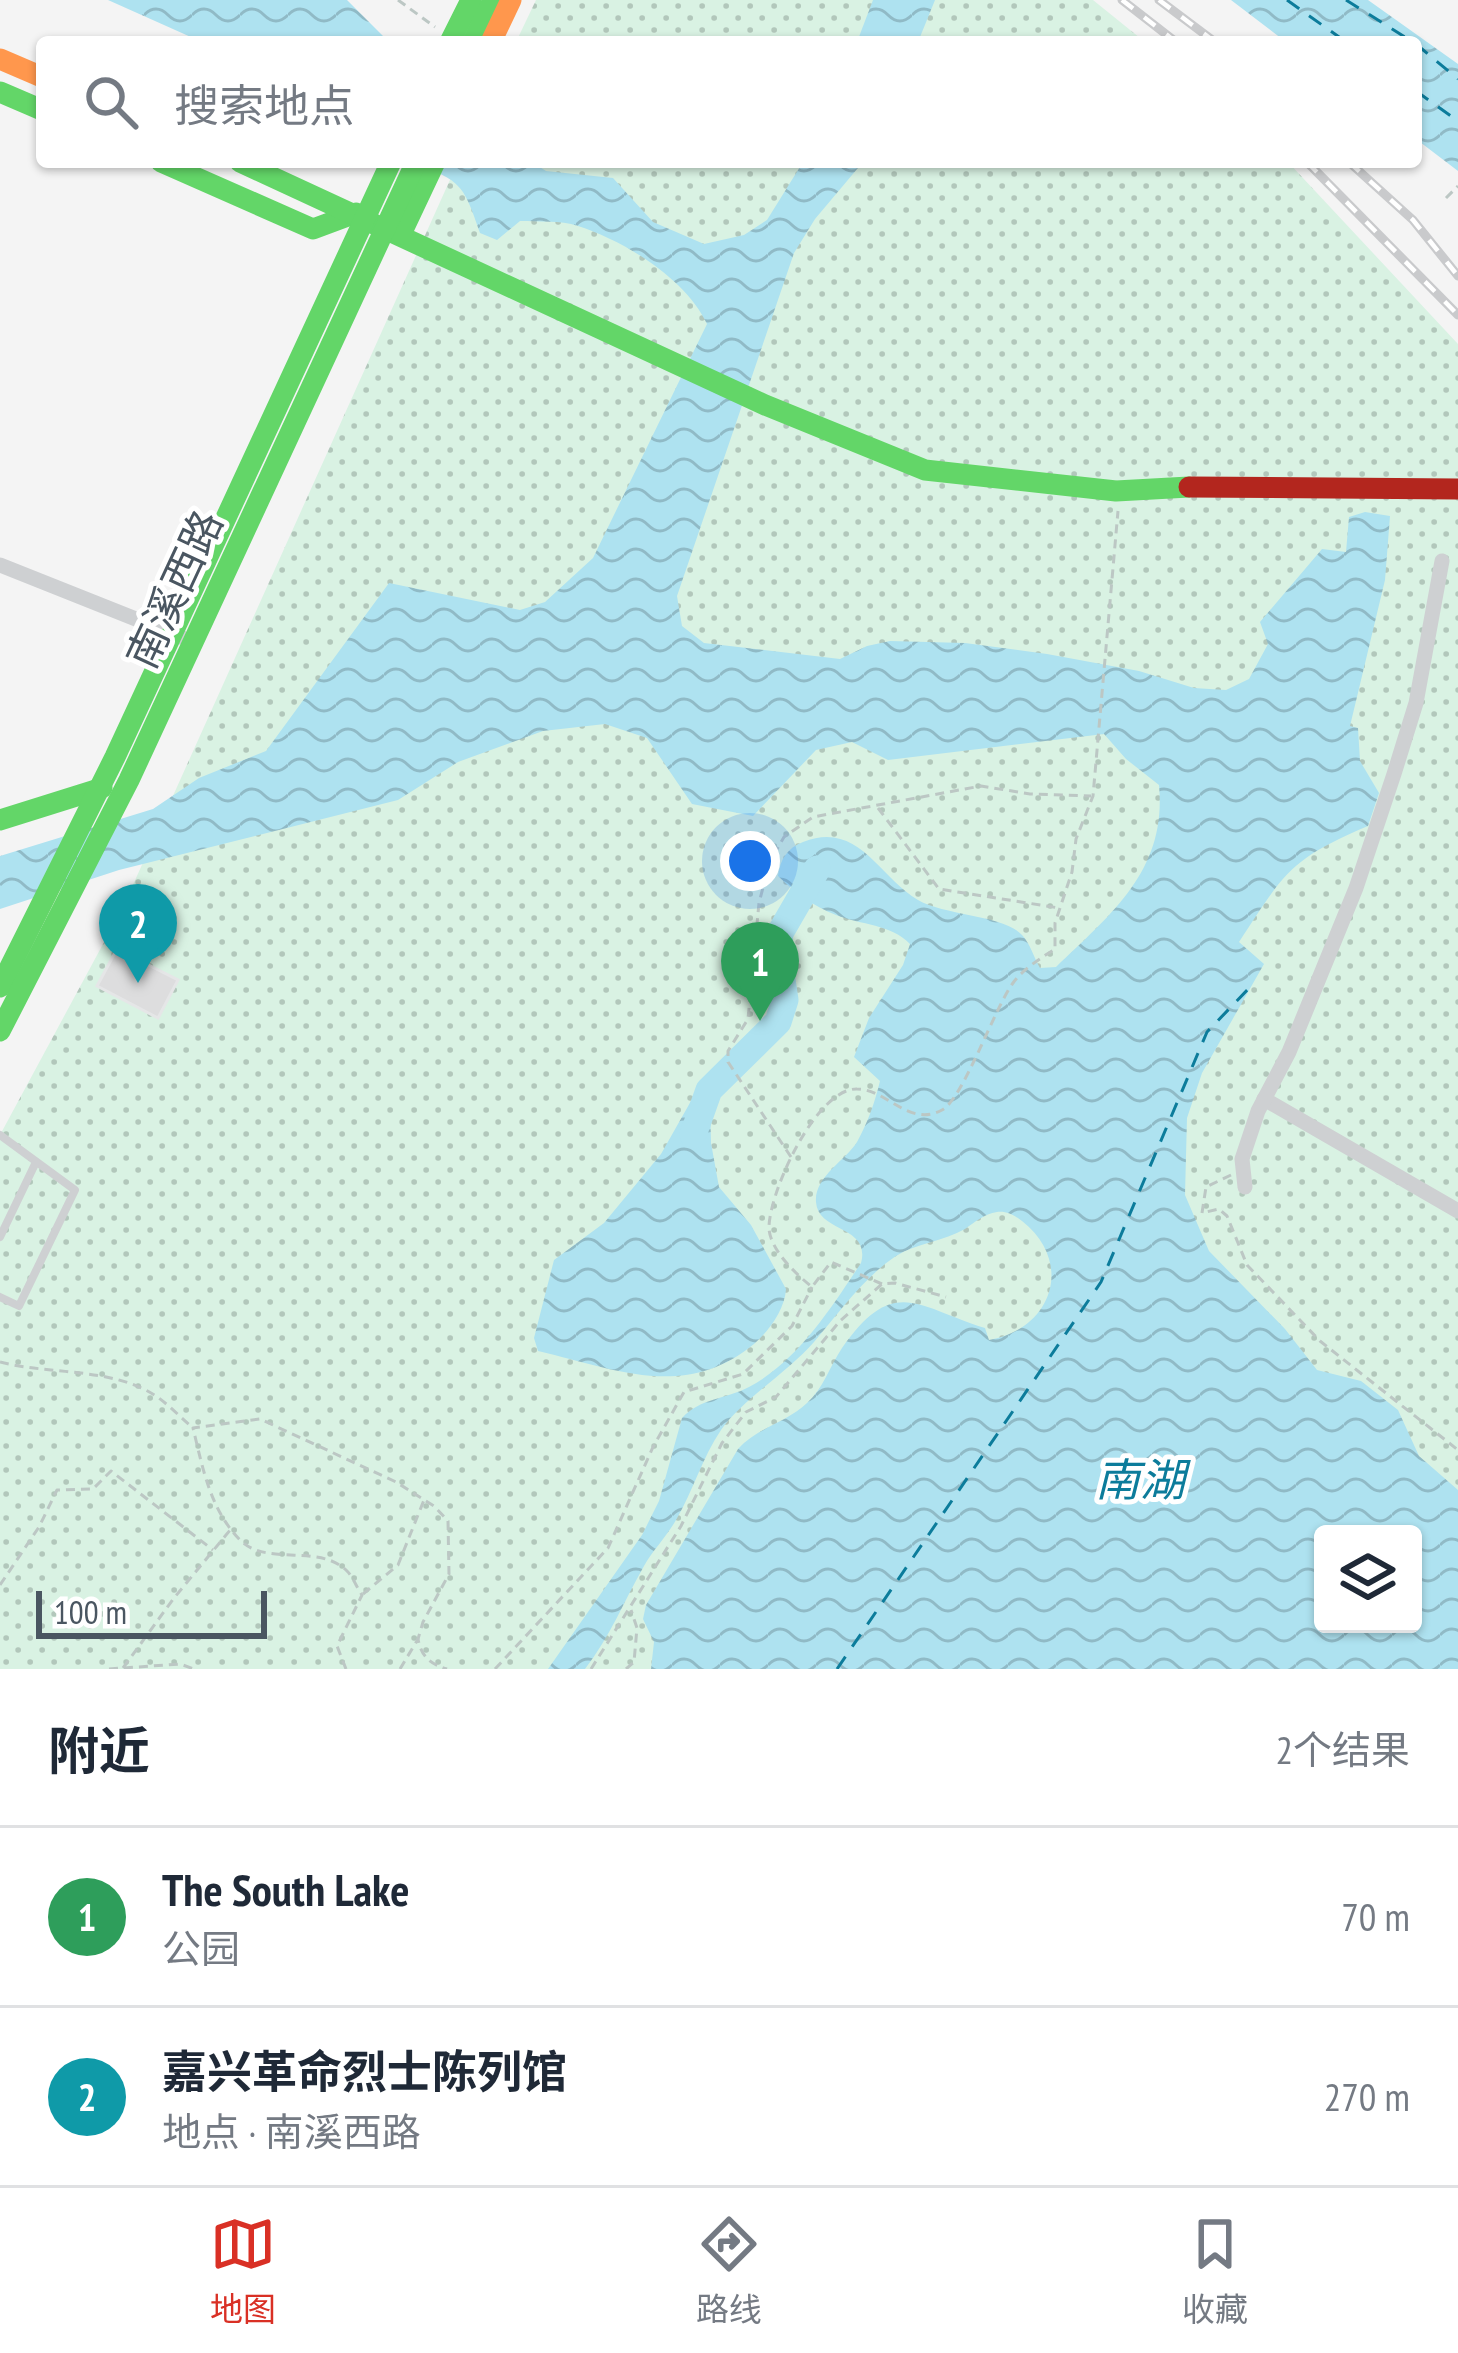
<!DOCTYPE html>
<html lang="zh">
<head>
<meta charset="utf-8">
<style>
	:root { --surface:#fff; --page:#f2f2f3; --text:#1f2937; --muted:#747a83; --line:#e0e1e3; --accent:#d93025 }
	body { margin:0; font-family:"PT Sans Narrow","Noto Sans SC",sans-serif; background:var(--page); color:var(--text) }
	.controls { position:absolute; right:36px; bottom:36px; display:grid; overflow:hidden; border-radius:12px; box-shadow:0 3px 9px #0004 }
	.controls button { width:108px; height:108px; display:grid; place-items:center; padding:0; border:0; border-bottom:3px solid var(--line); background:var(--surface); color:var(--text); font:60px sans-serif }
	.scale { position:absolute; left:36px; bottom:30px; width:231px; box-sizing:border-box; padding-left:12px; border:6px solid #4a5661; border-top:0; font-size:33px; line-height:42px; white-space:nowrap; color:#4a5661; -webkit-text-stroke:9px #fff; paint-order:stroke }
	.you { position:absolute; left:750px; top:861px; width:42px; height:42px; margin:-30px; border:9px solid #fff; border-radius:50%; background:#1a73e8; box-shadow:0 0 0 18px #1a73e833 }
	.badge { display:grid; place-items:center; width:78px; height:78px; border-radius:50%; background:var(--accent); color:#fff; font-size:39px; font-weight:700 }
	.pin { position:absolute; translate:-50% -99px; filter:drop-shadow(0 3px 6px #0008) }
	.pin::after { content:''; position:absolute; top:63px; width:42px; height:36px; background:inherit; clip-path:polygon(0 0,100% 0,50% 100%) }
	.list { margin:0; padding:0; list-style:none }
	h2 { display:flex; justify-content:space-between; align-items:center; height:156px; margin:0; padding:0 48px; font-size:51px }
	h2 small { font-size:39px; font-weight:400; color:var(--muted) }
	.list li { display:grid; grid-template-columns:78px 1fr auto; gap:36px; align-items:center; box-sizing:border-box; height:180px; padding:0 48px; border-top:3px solid var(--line) }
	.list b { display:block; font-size:45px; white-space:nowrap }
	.list p { margin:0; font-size:39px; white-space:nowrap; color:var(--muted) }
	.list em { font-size:39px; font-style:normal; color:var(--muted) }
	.icon { flex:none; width:66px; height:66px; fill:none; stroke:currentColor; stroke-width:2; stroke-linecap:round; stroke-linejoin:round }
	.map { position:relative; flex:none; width:1458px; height:1669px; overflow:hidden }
	.search { position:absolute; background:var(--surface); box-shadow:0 3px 9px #0004; left:36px; right:36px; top:36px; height:132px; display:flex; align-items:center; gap:30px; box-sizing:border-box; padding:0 42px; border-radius:12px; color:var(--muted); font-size:45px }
	.sheet { height:516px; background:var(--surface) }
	nav { display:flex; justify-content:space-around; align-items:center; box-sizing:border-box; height:168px; border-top:3px solid var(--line); background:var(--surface); font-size:33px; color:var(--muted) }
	nav a { display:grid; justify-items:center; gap:6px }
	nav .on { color:var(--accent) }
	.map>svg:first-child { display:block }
</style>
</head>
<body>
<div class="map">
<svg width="1458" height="1669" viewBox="0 0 1458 1669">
	<defs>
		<pattern id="park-dots" width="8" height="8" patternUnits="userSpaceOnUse" patternTransform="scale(3)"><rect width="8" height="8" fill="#d9f2e3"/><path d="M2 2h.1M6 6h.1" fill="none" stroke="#b2c7bb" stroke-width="1.8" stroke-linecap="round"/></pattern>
		<pattern id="water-waves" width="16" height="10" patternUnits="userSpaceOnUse" patternTransform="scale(3)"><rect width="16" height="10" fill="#aee2f0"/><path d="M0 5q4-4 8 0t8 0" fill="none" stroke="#90bac6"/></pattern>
	</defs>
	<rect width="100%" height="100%" fill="#f4f4f4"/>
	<g fill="url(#park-dots)" fill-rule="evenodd">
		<path d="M 536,0 L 1093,0 L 1145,42 L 516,42 Z"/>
		<path d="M 458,162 L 1288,162 L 1458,344 L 1458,1669 L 0,1669 L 0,1135 L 123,907 ZM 1323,1534 L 1413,1534 L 1413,1624 L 1323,1624 Z"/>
	</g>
	<g fill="url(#water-waves)" fill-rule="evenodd">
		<path d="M 108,0 L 347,0 L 389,42 L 202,42 Z"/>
		<path d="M 873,0 L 935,0 L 918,42 L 857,42 Z"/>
		<path d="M 1231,0 L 1368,0 L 1458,64 L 1458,171 L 1416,139 L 1416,42 L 1286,42 Z"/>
		<path d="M 409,162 L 532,162 L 546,171 L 613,178 L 653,222 L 704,244 L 744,235 L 767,220 L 803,162 L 863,162 L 815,219 L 794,253 L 677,596 L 682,626 L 704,643 L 840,659 L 867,646 L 890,641 L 965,643 L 1047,654 L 1139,671 L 1194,688 L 1226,690 L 1249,679 L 1268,644 L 1260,622 L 1322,549 L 1346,552 L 1349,517 L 1365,512 L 1390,516 L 1385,580 L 1350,726 L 1358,728 L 1360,761 L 1379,793 L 1368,826 C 1290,859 1284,873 1239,942 L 1264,964 L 1202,1073 L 1187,1118 L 1185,1195 L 1209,1251 L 1285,1329 L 1317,1370 L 1361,1381 L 1398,1410 L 1419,1456 L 1458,1490 L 1458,1669 L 651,1669 L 654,1642 L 643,1619 L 646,1605 L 738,1449 C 758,1427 786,1423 807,1403 C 823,1389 830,1366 842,1348 C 894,1274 917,1307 985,1328 L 989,1340 C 1052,1329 1075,1263 1022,1221 C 1014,1215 1007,1211 997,1212 C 984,1214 975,1222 965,1229 C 944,1241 917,1243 896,1256 C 864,1277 839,1313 814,1342 C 788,1372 742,1400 721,1430 C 702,1458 693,1491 676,1520 C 667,1536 653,1550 644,1566 C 624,1601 610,1637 585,1669 L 548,1669 L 642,1535 L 659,1501 L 682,1418 C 700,1398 727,1399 749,1387 C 798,1361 831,1308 861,1263 C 871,1225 818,1233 816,1202 C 814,1177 845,1161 857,1142 C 868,1122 875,1102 880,1081 L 854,1057 L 869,1018 L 903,965 L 910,944 C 891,924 861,925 836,915 C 813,906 796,893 778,876 C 780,860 787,848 803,842 C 858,820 878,876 918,900 C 946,916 1004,915 1022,935 C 1030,943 1034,958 1040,968 L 1056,967 C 1112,913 1167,870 1159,785 L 1126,759 L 1104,734 L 888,760 L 852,742 L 816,750 L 753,816 L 692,804 L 647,738 L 605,724 L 543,731 L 458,762 L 398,800 L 119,870 L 0,909 L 0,856 L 153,809 L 199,778 L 266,751 L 389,583 L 520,610 L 545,602 L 593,558 L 707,324 C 686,279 625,241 578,226 C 560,220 538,222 520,221 L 497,240 L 480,233 C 463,182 460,180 409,162 ZM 1323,1534 L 1413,1534 L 1413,1624 L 1323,1624 Z"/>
		<path d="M 691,1101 L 710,1104 L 711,1143 L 719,1187 L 751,1225 L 786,1289 C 785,1309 769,1331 754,1344 C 685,1401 615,1369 538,1351 L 534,1338 L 554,1260 L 604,1223 L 661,1154 Z"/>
	</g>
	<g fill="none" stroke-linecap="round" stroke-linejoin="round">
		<path stroke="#aee2f0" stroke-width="27" d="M 693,1135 L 709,1090 L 778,1022 L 785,1000 L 778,953 L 780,933 L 817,869"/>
		<g stroke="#0c7c9b" stroke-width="3" stroke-dasharray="15 12" stroke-linecap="butt">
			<path d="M 1287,0 L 1346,42"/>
			<path d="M 1346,0 L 1413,42"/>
			<path d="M 1416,44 L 1458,79"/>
			<path d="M 1416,91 L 1458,121"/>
			<path d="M 837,1669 L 1101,1282 L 1207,1032 L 1252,985"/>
		</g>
	</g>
	<path fill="#ddddde" stroke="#e5e6e7" stroke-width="3" d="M 117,949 L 178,980 L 158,1018 L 97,986 Z"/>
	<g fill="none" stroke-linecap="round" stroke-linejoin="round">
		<g stroke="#bcc7c4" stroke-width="3" stroke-dasharray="9 6" stroke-linecap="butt">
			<path d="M 398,0 L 435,27"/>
			<path d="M 1446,198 L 1458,186"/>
			<path d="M 878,808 L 939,889 L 1059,908"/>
			<path d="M 791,1157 L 728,1062 L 728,1051 L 748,1019 L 759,903 L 770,861 L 784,837 L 813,817 L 981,786 L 1030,794 L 1091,796"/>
			<path d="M 1231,1175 L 1206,1187 L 1202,1213 L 1219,1209 L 1227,1216 L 1247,1265 L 1320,1341 L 1458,1450"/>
			<path d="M 882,1284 L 831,1262 L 812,1287 C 796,1274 771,1251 769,1229 C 768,1194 816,1088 857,1089 C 887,1089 909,1128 942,1110 C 963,1099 994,1009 1013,983 C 1023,969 1041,958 1055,949 L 1055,923 L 1072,872 L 1076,839 L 1093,796 L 1118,511"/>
			<path d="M 0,1362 C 50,1375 112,1367 156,1396 C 169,1405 180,1417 192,1427"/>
			<path d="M 0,1585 L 39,1527 L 57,1490 L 93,1489 L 111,1471 L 213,1550"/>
			<path d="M 363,1594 L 398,1565 L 424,1500"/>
			<path d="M 123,1668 L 174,1598 L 231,1529"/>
			<path d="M 109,1669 L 180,1664 L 194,1669"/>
			<path d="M 346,1669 L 337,1646 L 362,1595 C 357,1588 353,1577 347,1571 C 319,1543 267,1567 240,1540 C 210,1509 203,1469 193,1428 L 260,1419 L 396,1482 L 434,1506 L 448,1521 L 449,1574 L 423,1622 L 418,1639"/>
			<path d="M 400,1669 L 418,1639 C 421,1656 430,1664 447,1669"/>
			<path d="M 495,1669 L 608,1548 L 653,1447 L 684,1392 L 743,1374 L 792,1326 L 812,1287"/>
			<path d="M 591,1669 L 681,1526 L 722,1443 L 746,1412 L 776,1397 L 840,1321 L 882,1284 L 895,1283 L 946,1297"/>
			<path d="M 626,1669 L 634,1662 L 637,1628 L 631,1610"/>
		</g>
		<g stroke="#ced0d2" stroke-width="8">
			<path d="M 0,1135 L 75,1190 L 19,1306 L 0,1297"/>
			<path d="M 0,1237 L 36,1162"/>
		</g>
		<g stroke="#ced0d2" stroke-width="15">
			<path d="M 0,565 L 181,637"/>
			<path d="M 1264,1099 L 1458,1211"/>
			<path d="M 1245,1187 L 1242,1159 L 1258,1111 L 1289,1052 L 1356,888 L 1394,774 L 1416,703 L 1442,561"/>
		</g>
		<g stroke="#63d668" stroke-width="21">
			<path d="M 450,42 L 471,0"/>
			<path d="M 473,42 L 493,0"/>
			<path d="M 0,92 L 42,110"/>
			<path d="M 161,162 L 313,229 L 356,213"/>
			<path d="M 240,162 L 765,405 L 925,470 L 1116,491 L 1189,487"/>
			<path d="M 401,234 L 435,162"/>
			<path d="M 0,820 L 102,788"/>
			<path d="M 0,987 L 115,757 L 391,162"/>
			<path d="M 0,1031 L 129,780 L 416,162"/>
		</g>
		<g stroke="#ff974d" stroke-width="21">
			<path d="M 491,42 L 511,0"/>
			<path d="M 0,59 L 42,77"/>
		</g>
		<path stroke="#b3261e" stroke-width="21" d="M 1189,487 L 1458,489"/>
		<defs>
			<g id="rail">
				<path d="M 1122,0 L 1176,42"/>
				<path d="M 1159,0 L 1215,42"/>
				<path d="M 1307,162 L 1458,315"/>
				<path d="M 1349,162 L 1413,220 L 1458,276"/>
			</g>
		</defs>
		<use href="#rail" stroke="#c9cacc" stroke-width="9"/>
		<use href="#rail" stroke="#fff" stroke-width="4.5" stroke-dasharray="14" stroke-linecap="butt"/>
	</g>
	<g text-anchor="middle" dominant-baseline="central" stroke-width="10" stroke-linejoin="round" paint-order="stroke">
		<g font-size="42" fill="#4a5661" stroke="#fff">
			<text transform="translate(174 589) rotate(-65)">南溪西路</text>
		</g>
		<g font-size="45" font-style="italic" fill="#0c7c9b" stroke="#fff">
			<text x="1140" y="1479">南湖</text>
		</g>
	</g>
</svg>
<div class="controls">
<button><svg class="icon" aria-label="layers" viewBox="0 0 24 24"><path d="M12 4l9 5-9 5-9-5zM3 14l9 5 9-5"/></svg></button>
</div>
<div class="scale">100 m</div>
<div class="you"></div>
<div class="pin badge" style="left:760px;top:1021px;background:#2e9e5b">1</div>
<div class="pin badge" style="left:138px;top:983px;background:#0f9aa8">2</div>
<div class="search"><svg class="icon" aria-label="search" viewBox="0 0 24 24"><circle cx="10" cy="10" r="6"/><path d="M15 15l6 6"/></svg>搜索地点</div>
</div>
<section class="sheet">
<h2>附近<small>2个结果</small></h2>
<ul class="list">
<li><span class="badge" style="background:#2e9e5b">1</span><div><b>The South Lake</b><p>公园</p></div><em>70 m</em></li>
<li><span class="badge" style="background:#0f9aa8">2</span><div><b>嘉兴革命烈士陈列馆</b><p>地点 · 南溪西路</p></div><em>270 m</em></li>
</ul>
</section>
<nav>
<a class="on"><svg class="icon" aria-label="map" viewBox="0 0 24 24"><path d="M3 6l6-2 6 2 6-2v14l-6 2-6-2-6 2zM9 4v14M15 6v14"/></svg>地图</a>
<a><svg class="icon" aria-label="directions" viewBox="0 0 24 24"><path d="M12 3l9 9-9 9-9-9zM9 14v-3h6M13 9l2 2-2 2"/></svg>路线</a>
<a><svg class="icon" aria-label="saved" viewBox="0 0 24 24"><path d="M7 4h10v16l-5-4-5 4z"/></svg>收藏</a>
</nav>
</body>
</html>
